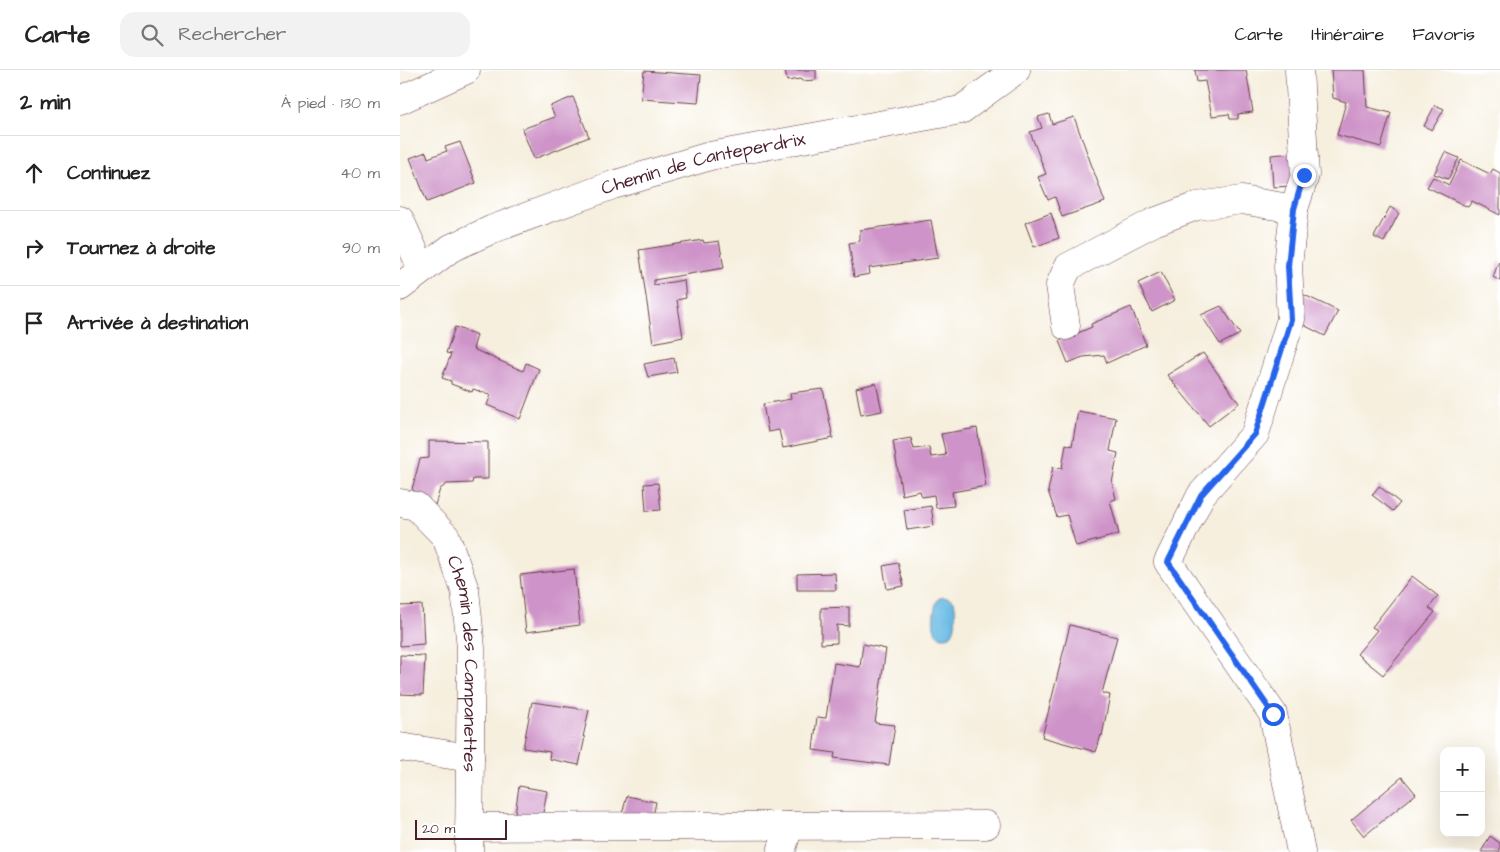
<!DOCTYPE html>
<html lang="fr">
<head>
<meta charset="utf-8">
<style>
	:root { --surface:#fff; --page:#f2f2f2; --text:#222; --muted:#767676; --line:#e0e0e0 }
	body { margin:0; font-family:"Architects Daughter",sans-serif; background:var(--page); color:var(--text) }
	.controls { position:absolute; right:15px; bottom:15px; display:grid; overflow:hidden; border-radius:10px; box-shadow:0 5px 20px #0002 }
	.controls button { width:45px; height:45px; display:grid; place-items:center; padding:0; border:0; border-bottom:1px solid var(--line); background:var(--surface); color:var(--text); font:25px sans-serif }
	.scale { position:absolute; left:15px; bottom:12px; width:92px; box-sizing:border-box; padding-left:5px; border:2px solid #4a1f2b; border-top:0; font-size:14px; line-height:18px; white-space:nowrap; color:#4a1f2b; -webkit-text-stroke:4px #fff; paint-order:stroke }
	.stop { position:absolute; width:15px; height:15px; margin:-11px; border:4px solid #2563eb; border-radius:50%; background:#fff }
	.stop.end { background:#2563eb; border-color:#fff; box-shadow:0 1px 5px #0008 }
	.list { margin:0; padding:0; list-style:none }
	h2 { display:flex; justify-content:space-between; align-items:center; height:65px; margin:0; padding:0 20px; font-size:21px }
	h2 small { font-size:16px; font-weight:400; color:var(--muted) }
	.list li { display:grid; grid-template-columns:32px 1fr auto; gap:15px; align-items:center; box-sizing:border-box; height:75px; padding:0 20px; border-top:1px solid var(--line) }
	.list b { display:block; font-size:19px; white-space:nowrap }
	.list em { font-size:16px; font-style:normal; color:var(--muted) }
	.icon { flex:none; width:28px; height:28px; fill:none; stroke:currentColor; stroke-width:2; stroke-linecap:round; stroke-linejoin:round }
	.map { position:relative; flex:none; width:1100px; height:782px; overflow:hidden }
	header { display:flex; align-items:center; gap:30px; box-sizing:border-box; height:70px; padding:0 25px; background:var(--surface); border-bottom:1px solid var(--line) }
	header strong { font-size:24px }
	nav { display:flex; gap:28px; margin-inline-start:auto; font-size:18px }
	.search { width:350px; height:45px; background:var(--page); display:flex; align-items:center; gap:12px; box-sizing:border-box; padding:0 18px; border-radius:15px; color:var(--muted); font-size:19px }
	main { display:flex }
	aside { flex:1; background:var(--surface) }
	.map>svg:first-child { display:block }
</style>
</head>
<body>
<header>
<strong>Carte</strong>
<div class="search"><svg class="icon" aria-label="search" viewBox="0 0 24 24"><circle cx="10" cy="10" r="6"/><path d="M15 15l6 6"/></svg>Rechercher</div>
<nav><a>Carte</a><a>Itinéraire</a><a>Favoris</a></nav>
</header>
<main>
<aside>
<h2>2 min<small>À pied · 130 m</small></h2>
<ul class="list">
<li><svg class="icon" aria-label="ahead" viewBox="0 0 24 24"><path d="M12 20V5M6 11l6-6 6 6"/></svg><div><b>Continuez</b></div><em>40 m</em></li>
<li><svg class="icon" aria-label="right" viewBox="0 0 24 24"><path d="M7 20v-9h11M14 6l5 5-5 5"/></svg><div><b>Tournez à droite</b></div><em>90 m</em></li>
<li><svg class="icon" aria-label="arrive" viewBox="0 0 24 24"><path d="M6 21V4h12l-3 4 3 4H6"/></svg><div><b>Arrivée à destination</b></div></li>
</ul>
</aside>
<div class="map">
<svg width="1100" height="782" viewBox="0 0 1100 782">
	<rect width="100%" height="100%" fill="#fff"/>
	<filter id="ink" filterUnits="userSpaceOnUse"><feTurbulence type="fractalNoise" baseFrequency=".02" numOctaves="2"/><feDisplacementMap in="SourceGraphic" scale="10" xChannelSelector="R" yChannelSelector="G"/><feConvolveMatrix kernelMatrix="1 2 1 2 8 2 1 2 1" color-interpolation-filters="sRGB"/></filter>
	<filter id="wash" filterUnits="userSpaceOnUse"><feTurbulence type="fractalNoise" baseFrequency=".0096" numOctaves="4" result="noise"/><feDisplacementMap in="SourceGraphic" scale="20" xChannelSelector="R" yChannelSelector="G"/><feGaussianBlur stdDeviation="1.12" result="paint"/><feColorMatrix in="noise" values="0 0 0 0 0 0 0 0 0 0 0 0 0 0 0 0 0 1.4 0 .05"/><feComposite in="paint" operator="in"/></filter>
	<g filter="url(#wash)">
		<rect width="100%" height="100%" fill="#f6efde"/>
		<path fill="#69bbe4" stroke="#5a6d88" d="M 543,527 L 549,528 L 554,531 C 556,539 557,560 551,565 C 549,567 546,567 543,567 C 533,566 533,553 534,544 C 535,539 535,534 538,529 Z"/>
		<g id="blocks">
			<g fill="#ce93c8">
				<path d="M 385,0 L 416,0 L 416,10 L 402,11 L 400,9 L 387,11 Z"/>
				<path d="M 795,0 L 846,0 L 853,42 L 838,44 L 838,49 L 830,49 L 829,44 L 812,46 L 805,11 L 797,12 Z"/>
				<path d="M 931,0 L 965,0 L 967,37 L 991,43 L 981,77 L 937,65 L 946,32 L 933,28 Z"/>
				<path d="M 244,1 L 301,5 L 298,33 L 241,29 Z"/>
				<path d="M 173,27 L 189,67 L 134,89 L 122,59 L 155,47 L 150,36 Z"/>
				<path d="M 1035,35 L 1044,39 L 1032,60 L 1024,56 Z"/>
				<path d="M 649,44 L 652,54 L 674,47 L 705,132 L 662,147 L 655,127 L 648,130 L 638,107 L 646,104 L 630,62 L 642,58 L 638,47 Z"/>
				<path d="M 60,72 L 76,113 L 27,132 L 10,88 L 26,82 L 28,88 L 47,81 L 45,77 Z"/>
				<path d="M 1045,82 L 1059,88 L 1048,109 L 1034,104 Z"/>
				<path d="M 895,83 L 896,116 L 873,117 L 871,85 Z"/>
				<path d="M 1061,90 L 1090,104 L 1093,99 L 1100,103 L 1100,145 L 1072,131 L 1068,137 L 1027,117 L 1033,107 L 1049,115 Z"/>
				<path d="M 990,137 L 999,143 L 984,172 L 974,167 Z"/>
				<path d="M 651,143 L 659,168 L 634,177 L 625,153 Z"/>
				<path d="M 531,150 L 538,188 L 469,198 L 470,204 L 454,207 L 449,173 L 460,171 L 460,160 Z"/>
				<path d="M 303,170 L 304,173 L 319,171 L 324,198 L 254,210 L 254,215 L 284,210 L 286,228 L 277,230 L 283,267 L 253,273 L 239,180 Z"/>
				<path d="M 1099,191 L 1100,192 L 1100,211 L 1093,207 Z"/>
				<path d="M 761,202 L 775,230 L 752,242 L 738,213 Z"/>
				<path d="M 896,221 L 938,241 L 925,266 L 896,251 Z"/>
				<path d="M 821,236 L 840,264 L 820,274 L 801,245 Z"/>
				<path d="M 731,237 L 746,275 L 707,293 L 704,285 L 683,287 L 668,293 L 659,271 L 692,257 L 691,254 Z"/>
				<path d="M 55,257 L 77,265 L 73,279 L 123,301 L 126,293 L 139,299 L 120,349 L 87,335 L 91,325 L 73,319 L 72,322 L 51,314 L 51,311 L 42,308 L 51,284 L 46,283 Z"/>
				<path d="M 803,283 L 839,333 L 809,356 L 767,305 Z"/>
				<path d="M 274,288 L 277,302 L 248,307 L 244,294 Z"/>
				<path d="M 476,313 L 482,341 L 461,345 L 456,318 Z"/>
				<path d="M 423,319 L 433,368 L 383,378 L 379,360 L 368,362 L 363,334 L 391,329 L 390,323 Z"/>
				<path d="M 678,341 L 716,348 L 710,381 L 718,383 L 712,413 L 716,429 L 710,431 L 719,464 L 676,476 L 667,445 L 657,447 L 648,421 L 653,397 L 662,398 L 666,374 L 672,376 Z"/>
				<path d="M 577,358 L 586,416 L 552,422 L 554,436 L 536,438 L 534,425 L 522,427 L 520,421 L 502,425 L 493,371 L 511,368 L 514,379 L 529,377 L 531,387 L 546,385 L 541,364 Z"/>
				<path d="M 29,371 L 88,372 L 88,409 L 73,409 L 72,413 L 47,414 L 40,419 L 35,435 L 12,419 L 20,389 L 29,388 Z"/>
				<path d="M 258,413 L 261,440 L 246,441 L 244,414 Z"/>
				<path d="M 979,416 L 1000,433 L 993,441 L 972,425 Z"/>
				<path d="M 531,436 L 534,456 L 507,460 L 504,440 Z"/>
				<path d="M 498,493 L 504,516 L 487,519 L 483,496 Z"/>
				<path d="M 174,499 L 180,555 L 126,562 L 120,505 Z"/>
				<path d="M 435,503 L 436,520 L 397,520 L 397,504 Z"/>
				<path d="M 1012,506 L 1038,526 L 1029,538 L 1035,542 L 983,605 L 957,584 L 977,560 L 972,557 Z"/>
				<path d="M 22,535 L 24,574 L 0,576 L 0,536 Z"/>
				<path d="M 449,537 L 449,556 L 437,555 L 437,573 L 421,574 L 421,538 Z"/>
				<path d="M 670,555 L 717,567 L 702,623 L 710,625 L 702,666 L 701,665 L 696,682 L 642,667 Z"/>
				<path d="M 463,574 L 486,579 L 475,653 L 495,655 L 489,695 L 434,688 L 435,683 L 413,680 L 417,647 L 426,648 L 434,593 L 460,597 Z"/>
				<path d="M 0,585 L 25,586 L 23,625 L 0,624 Z"/>
				<path d="M 132,632 L 189,640 L 183,667 L 185,667 L 179,695 L 149,689 L 150,682 L 123,678 Z"/>
				<path d="M 1002,707 L 1016,724 L 964,766 L 951,750 Z"/>
				<path d="M 119,716 L 147,721 L 142,748 L 115,744 Z"/>
				<path d="M 227,726 L 256,732 L 253,746 L 222,744 Z"/>
				<path d="M 1090,766 L 1100,773 L 1100,782 L 1081,782 Z"/>
			</g>
		</g>
	</g>
	<g filter="url(#ink)">
		<use href="#blocks" fill-opacity="0" stroke="#643e46" stroke-width="1"/>
		<g fill="none" stroke-linecap="round" stroke-linejoin="round">
			<defs>
				<g id="minor">
					<path d="M 899,0 L 905,105 L 894,139 L 888,196 L 891,249 L 855,364 L 801,425 L 768,492 L 873,644 L 901,782"/>
					<path d="M 0,30 L 66,0"/>
					<path d="M 0,150 L 22,199"/>
					<path id="s1" d="M 0,217 L 51,178 L 93,159 L 213,115 L 310,86 L 561,40 L 616,0"/>
					<path d="M 666,256 L 660,215 L 668,197 L 754,152 L 797,136 L 842,130 L 894,139"/>
					<path id="s2" d="M 0,433 L 16,436 L 46,467 L 65,520 L 71,578 L 69,782"/>
					<path d="M 0,677 L 70,688"/>
					<path d="M 69,757 L 586,755"/>
					<path d="M 381,782 L 389,756"/>
				</g>
			</defs>
			<use href="#minor" stroke="#643e46" stroke-width="29"/>
			<use href="#minor" stroke="#fff" stroke-width="28"/>
		</g>
	</g>
	<g fill="none" stroke-linecap="round" stroke-linejoin="round" filter="url(#ink)">
		<path stroke="#2563eb" stroke-width="6" d="M 873,644 L 768,492 L 801,425 L 855,364 L 891,250 L 888,196 L 894,139 L 904,105"/>
	</g>
	<g text-anchor="middle" dominant-baseline="central" stroke-width="4" stroke-linejoin="round" paint-order="stroke">
		<g font-size="19" fill="#4a1f2b" stroke="#fff">
			<text stroke="none"><textPath href="#s1" startOffset="331">Chemin de Canteperdrix</textPath></text>
			<text stroke="none"><textPath href="#s2" startOffset="189">Chemin des Campanettes</textPath></text>
		</g>
	</g>
</svg>
<div class="controls">
<button>+</button>
<button>−</button>
</div>
<div class="scale">20 m</div>
<div class="stop" style="left:873px;top:644px"></div>
<div class="stop end" style="left:904px;top:105px"></div>
</div>
</main>
</body>
</html>
